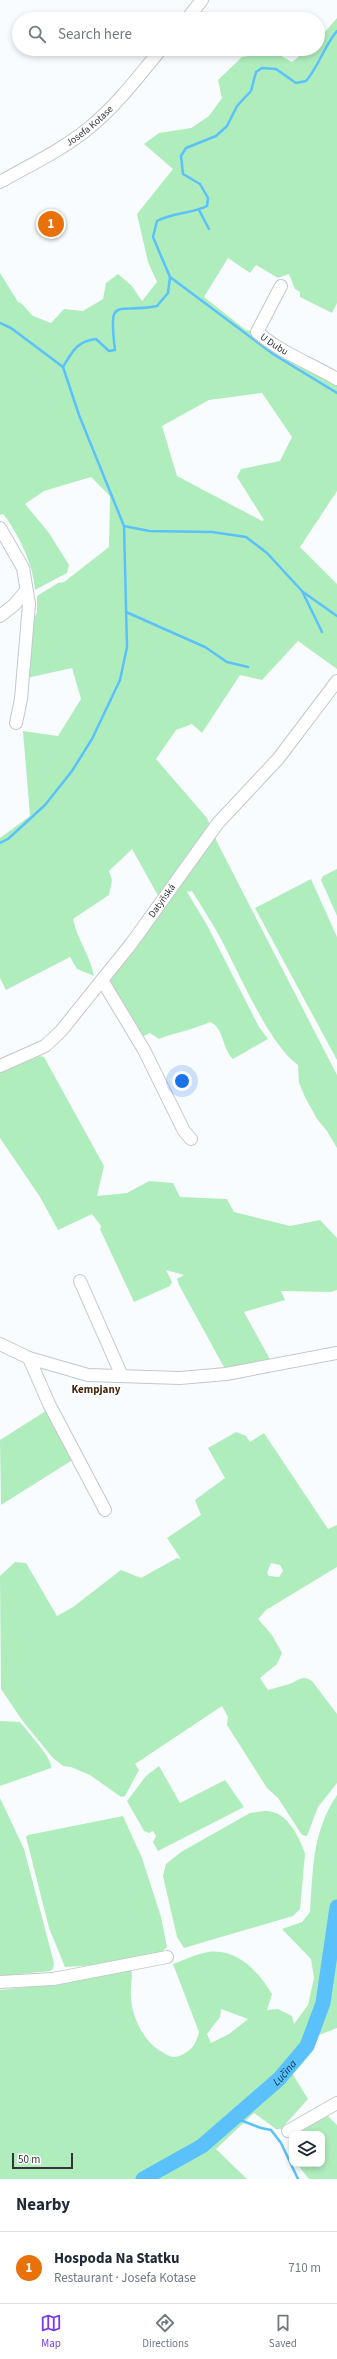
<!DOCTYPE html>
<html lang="en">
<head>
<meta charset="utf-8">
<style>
	:root { --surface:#fff; --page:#f6f6f7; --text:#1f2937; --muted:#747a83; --line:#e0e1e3; --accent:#7c3aed }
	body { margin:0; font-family:"Source Sans 3",sans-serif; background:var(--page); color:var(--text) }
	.controls { position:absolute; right:12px; bottom:12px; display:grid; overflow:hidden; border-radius:8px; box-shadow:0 2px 6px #0003 }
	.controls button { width:36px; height:36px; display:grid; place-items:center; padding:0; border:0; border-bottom:1px solid var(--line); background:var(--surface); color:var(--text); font:20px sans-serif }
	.scale { position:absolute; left:12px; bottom:10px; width:61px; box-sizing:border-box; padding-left:4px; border:2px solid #333537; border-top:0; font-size:11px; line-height:14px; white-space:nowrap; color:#333537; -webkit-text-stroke:3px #fff; paint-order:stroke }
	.you { position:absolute; left:182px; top:1081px; width:14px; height:14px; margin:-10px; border:3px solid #fff; border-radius:50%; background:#1a73e8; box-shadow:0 0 0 6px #1a73e833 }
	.badge { display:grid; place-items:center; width:26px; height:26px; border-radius:50%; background:var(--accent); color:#fff; font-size:13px; font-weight:700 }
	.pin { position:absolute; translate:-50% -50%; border:2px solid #fff; box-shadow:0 1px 4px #0006 }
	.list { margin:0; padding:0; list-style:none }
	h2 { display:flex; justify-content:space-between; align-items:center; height:52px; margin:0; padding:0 16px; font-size:17px }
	h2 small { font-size:13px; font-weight:400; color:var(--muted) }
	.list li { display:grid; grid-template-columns:26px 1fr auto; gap:12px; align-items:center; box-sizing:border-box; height:72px; padding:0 16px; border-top:1px solid var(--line) }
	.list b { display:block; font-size:15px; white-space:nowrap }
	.list p { margin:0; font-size:13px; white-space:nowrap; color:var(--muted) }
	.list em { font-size:13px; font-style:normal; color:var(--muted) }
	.icon { flex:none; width:22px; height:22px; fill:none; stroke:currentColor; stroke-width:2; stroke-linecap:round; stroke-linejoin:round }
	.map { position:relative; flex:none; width:337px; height:2179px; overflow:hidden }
	.search { position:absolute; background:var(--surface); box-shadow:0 2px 6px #0003; left:12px; right:12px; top:12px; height:44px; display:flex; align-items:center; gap:10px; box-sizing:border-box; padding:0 14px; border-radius:22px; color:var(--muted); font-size:15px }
	.sheet { height:124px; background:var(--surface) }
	nav { display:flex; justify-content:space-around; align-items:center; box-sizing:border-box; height:56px; border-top:1px solid var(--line); background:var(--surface); font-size:11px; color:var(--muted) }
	nav a { display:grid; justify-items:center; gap:2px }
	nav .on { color:var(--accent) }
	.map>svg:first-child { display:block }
</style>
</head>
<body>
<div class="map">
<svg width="337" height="2179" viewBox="0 0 337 2179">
	<rect width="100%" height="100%" fill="#f9fcfe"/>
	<g fill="#afedbd" fill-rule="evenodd">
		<path d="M 337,18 L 337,303 L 332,313 L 300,297 L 300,292 L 295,289 L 289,274 L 278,278 L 256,265 L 250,273 L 228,258 L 204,297 L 246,330 L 257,332 L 337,379 L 337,491 L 300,547 L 337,584 L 337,669 L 298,641 L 262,680 L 240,675 L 202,733 L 192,724 L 176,730 L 156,759 L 207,818 L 218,844 L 337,1075 L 337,1148 L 327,1131 L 317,1119 L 305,1097 L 299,1083 L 298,1065 C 270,1046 239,973 222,941 C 213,924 202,907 192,891 L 187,892 L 207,925 L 259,1027 L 268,1039 L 233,1059 C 222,1049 224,1027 210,1022 C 193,1030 176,1032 159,1039 L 150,1033 L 142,1037 L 107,981 L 160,899 L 132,849 L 109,871 L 112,880 L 109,895 L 73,919 C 77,939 90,955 94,976 L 77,969 L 70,957 L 6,990 L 0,978 L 0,838 L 30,816 L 23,731 L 58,736 L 81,699 L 72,668 L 27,678 L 33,622 L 37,612 L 37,596 L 58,583 L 64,582 L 109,547 L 110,496 L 91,477 L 44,491 L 25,504 L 49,533 L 69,565 L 67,573 L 63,575 L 35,590 C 33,565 21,540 7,519 L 3,514 L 0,515 L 0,273 L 18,302 L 21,303 L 33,316 L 51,323 L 64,309 L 83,311 L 103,299 L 106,283 L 118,274 L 132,286 L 142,301 L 157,282 L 148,262 L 137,214 L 173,169 L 144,144 L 159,133 L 191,128 L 209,116 L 222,98 L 218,80 L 242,57 L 274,52 L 292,62 L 308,49 L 318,49 L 318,40 ZM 262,393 L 292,437 L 280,461 L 241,469 L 237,477 L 264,520 L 262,521 L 177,476 L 162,426 L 209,400 Z"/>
		<path d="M 337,869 L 337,916 L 321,880 L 323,876 Z"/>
		<path d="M 311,879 L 337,937 L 337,1060 L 255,908 Z"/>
		<path d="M 40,1056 L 44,1057 L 104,1166 L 97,1196 L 127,1193 L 149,1181 L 173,1183 L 180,1197 L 227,1199 L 234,1212 L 290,1226 L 320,1220 L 337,1238 L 337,1290 L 331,1292 L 281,1291 L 285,1300 L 244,1312 L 271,1361 L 225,1369 L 179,1285 L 177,1279 L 184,1275 L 166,1270 L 172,1282 L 170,1286 L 134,1302 L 100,1229 L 101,1226 L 92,1214 L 58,1230 L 40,1197 L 0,1138 L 0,1073 Z"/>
		<path d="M 49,1409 L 74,1459 L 1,1505 L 0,1440 Z"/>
		<path d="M 236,1432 L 246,1436 L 250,1442 L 264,1433 L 328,1529 L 337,1525 L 337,1567 L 266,1610 L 258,1619 L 272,1635 L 282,1653 L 277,1664 L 260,1678 L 268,1690 C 274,1688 280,1687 286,1685 C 297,1683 301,1673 312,1681 L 337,1714 L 337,1783 L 318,1807 L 307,1836 L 302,1835 L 278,1798 L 267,1788 L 227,1725 L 228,1717 L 222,1706 L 135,1764 L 139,1770 L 125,1796 L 121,1797 L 90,1775 L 71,1767 L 63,1766 L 52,1757 L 22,1720 L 1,1689 L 0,1576 L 15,1562 L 26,1563 L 57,1616 L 73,1607 L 121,1570 L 141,1578 L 177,1558 L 181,1559 L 167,1538 L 201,1515 L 195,1500 L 225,1478 L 208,1448 ZM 271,1563 L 280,1565 L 283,1571 L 279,1577 L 269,1576 L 267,1573 Z"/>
		<path d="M 0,1721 L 20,1722 C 26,1730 54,1760 51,1768 L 0,1786 Z"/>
		<path d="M 159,1766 L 180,1803 L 225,1780 L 244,1807 L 158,1851 L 153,1842 L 156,1836 L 153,1831 L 149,1833 L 144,1831 L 127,1801 L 146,1776 Z"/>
		<path d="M 337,1795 L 337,2028 L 319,2035 L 292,2073 L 308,2099 L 281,2129 L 276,2129 L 254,2113 L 216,2149 L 247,2179 L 0,2179 L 0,1990 L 65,1983 L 131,1970 C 133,1977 131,1981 131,1988 C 129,2010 141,2039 159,2050 C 166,2054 171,2059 179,2056 C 192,2051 196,2044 199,2032 L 173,1964 C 184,1960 196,1954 208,1952 C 237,1948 258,1971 272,1994 L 267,2010 L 278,2009 L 292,2016 L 294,2024 L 308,2005 L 314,1978 L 311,1959 L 282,1929 L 302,1922 L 310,1912 C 313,1870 312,1832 337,1795 ZM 221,2009 L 248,2019 L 229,2034 L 211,2043 L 207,2034 L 220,2017 Z"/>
		<path d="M 0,1798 L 24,1849 L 54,1963 L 53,1969 L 50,1971 L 0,1976 Z"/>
		<path d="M 264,1811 C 286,1809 299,1836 305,1854 L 300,1909 L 293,1916 L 184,1948 L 177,1937 L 163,1876 L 166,1864 L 181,1852 L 250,1813 Z"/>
		<path d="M 123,1816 L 142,1858 L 161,1917 L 167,1947 L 161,1953 L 98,1965 L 65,1967 L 49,1928 L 26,1837 L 28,1835 Z"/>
		<path d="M 326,2114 L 337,2125 L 337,2179 L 309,2179 L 297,2164 L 322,2164 L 322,2134 L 305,2134 L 301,2127 Z"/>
	</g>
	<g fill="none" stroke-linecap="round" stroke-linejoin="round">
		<g stroke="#5bc1fc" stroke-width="2.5">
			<path d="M 199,210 L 209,229"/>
			<path d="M 170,277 L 273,354 L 337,393"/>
			<path d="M 0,323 L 11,328 L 63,367 C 72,352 77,341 96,339 L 109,351 L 115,350 C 108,294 116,314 157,306 L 168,293 L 170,277 L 153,237 L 157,221 C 173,212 191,214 207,206 L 208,198 L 200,184 L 183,174 L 181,156 L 186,148 L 216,136 L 227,126 L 237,106 L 251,91 L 256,72 L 262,68 L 276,69 L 296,83 L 306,81 C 319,66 324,46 337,31"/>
			<path d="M 124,526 L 149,531 L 212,532 L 246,537 L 267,553 L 302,591 L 322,632"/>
			<path d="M 303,592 L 337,616"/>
			<path d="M 126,612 L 205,647 L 227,662 L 248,667"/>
			<path d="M 0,843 L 8,839 L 45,805 L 72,771 L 92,739 L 120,680 L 127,647 L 124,526 L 79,415 L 63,367"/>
			<path d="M 235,2118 L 261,2128 L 271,2130 L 281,2143 L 298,2179"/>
		</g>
		<path stroke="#5bc1fc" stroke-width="15" id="s1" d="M 143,2179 L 202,2146 L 279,2079 L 307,2046 L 323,2003 L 337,1907"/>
		<defs>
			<g id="minor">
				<path d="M 187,19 L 202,0"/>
				<path id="s2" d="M 0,182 C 30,165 62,150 89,128 C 116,106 139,76 161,49"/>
				<path id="s3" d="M 281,286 L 257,332 C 281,353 310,363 337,379"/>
				<path d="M 0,528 L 23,568 L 29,604 L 21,699 L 16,723"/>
				<path d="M 0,616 L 14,605 L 25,592"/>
				<path d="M 102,980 L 144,1050 L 184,1131 L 191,1139"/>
				<path id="s4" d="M 0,1066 L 45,1046 L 61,1031 L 131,944 L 218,823 L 278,759 L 337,681"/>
				<path d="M 80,1281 L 122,1376"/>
				<path d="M 0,1344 L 29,1358 L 88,1375 L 180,1378 L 226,1374 L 337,1353"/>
				<path d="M 29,1358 L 49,1404 L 105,1510"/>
				<path d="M 0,1982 L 53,1979 L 167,1957"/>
				<path d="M 288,2131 L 337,2103"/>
			</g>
		</defs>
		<use href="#minor" stroke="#c3c8cc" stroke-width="14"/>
		<use href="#minor" stroke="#fff" stroke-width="12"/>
	</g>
	<g text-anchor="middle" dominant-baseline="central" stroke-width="3.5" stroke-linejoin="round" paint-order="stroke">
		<g font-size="10" fill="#333537" stroke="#fff">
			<text stroke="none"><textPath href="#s2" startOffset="106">Josefa Kotase</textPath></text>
			<text stroke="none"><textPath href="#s3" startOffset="73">U Dubu</textPath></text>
			<text stroke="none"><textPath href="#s4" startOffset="236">Datyňská</textPath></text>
		</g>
		<g font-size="11" font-weight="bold" fill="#47280d" stroke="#fff">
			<text x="96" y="1389">Kempjany</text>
		</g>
		<g font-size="11" font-style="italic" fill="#08354d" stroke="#fff">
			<text stroke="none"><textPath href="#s1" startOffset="178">Lučina</textPath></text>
		</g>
	</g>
</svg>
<div class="controls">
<button><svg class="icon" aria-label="layers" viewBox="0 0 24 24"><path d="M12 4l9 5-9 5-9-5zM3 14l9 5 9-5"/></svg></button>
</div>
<div class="scale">50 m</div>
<div class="you"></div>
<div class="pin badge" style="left:51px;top:224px;background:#e8710a">1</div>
<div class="search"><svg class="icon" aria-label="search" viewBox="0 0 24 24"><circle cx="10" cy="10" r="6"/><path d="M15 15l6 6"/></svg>Search here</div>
</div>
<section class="sheet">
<h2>Nearby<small></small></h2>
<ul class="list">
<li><span class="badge" style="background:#e8710a">1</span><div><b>Hospoda Na Statku</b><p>Restaurant · Josefa Kotase</p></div><em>710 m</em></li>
</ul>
</section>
<nav>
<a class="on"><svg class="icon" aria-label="map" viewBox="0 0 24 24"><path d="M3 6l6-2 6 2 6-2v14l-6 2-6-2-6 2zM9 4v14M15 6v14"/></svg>Map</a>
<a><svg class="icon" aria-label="directions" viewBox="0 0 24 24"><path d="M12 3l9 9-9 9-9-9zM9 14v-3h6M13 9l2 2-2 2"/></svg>Directions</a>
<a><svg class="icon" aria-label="saved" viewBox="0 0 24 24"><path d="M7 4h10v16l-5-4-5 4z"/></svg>Saved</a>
</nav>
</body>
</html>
